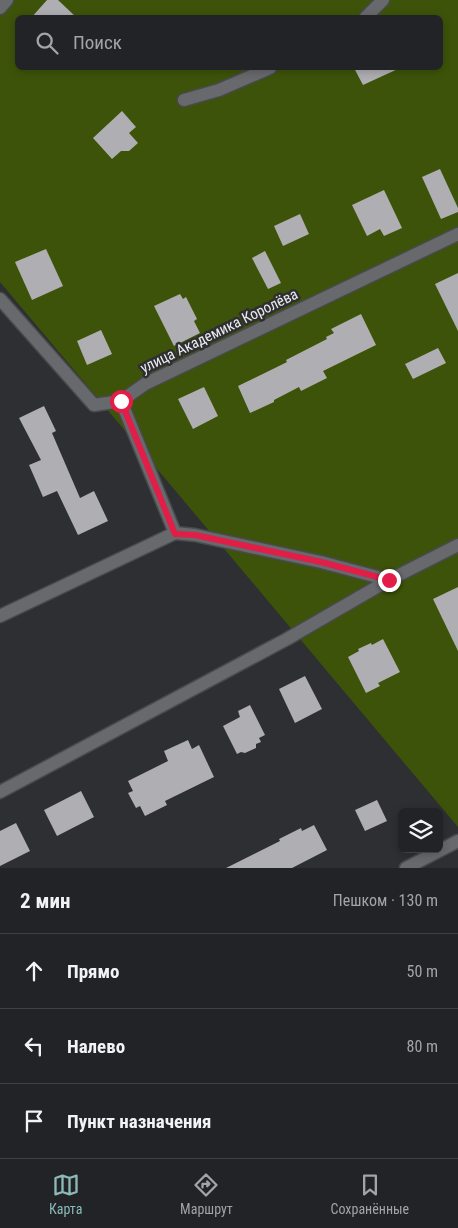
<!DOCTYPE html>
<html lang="ru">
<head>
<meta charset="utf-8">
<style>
	:root { --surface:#222326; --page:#2e2f32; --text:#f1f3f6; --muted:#a2a4a7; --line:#3f4043; --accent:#8bbbb9 }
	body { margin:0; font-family:"Roboto Condensed",sans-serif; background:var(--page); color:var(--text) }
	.controls { position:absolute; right:15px; bottom:15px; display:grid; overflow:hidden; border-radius:8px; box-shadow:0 2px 8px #0003 }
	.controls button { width:45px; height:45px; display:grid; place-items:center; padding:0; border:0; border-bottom:1px solid var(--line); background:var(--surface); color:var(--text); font:25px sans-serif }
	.stop { position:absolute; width:15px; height:15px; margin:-11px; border:4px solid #e11d48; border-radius:50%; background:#fff }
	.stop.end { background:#e11d48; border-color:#fff; box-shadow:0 1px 5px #0008 }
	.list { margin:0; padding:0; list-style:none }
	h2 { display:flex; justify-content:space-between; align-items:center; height:65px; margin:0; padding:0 20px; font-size:21px }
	h2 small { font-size:16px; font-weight:400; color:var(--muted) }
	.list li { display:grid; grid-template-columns:32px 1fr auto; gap:15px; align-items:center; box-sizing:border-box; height:75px; padding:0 20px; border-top:1px solid var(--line) }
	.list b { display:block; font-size:19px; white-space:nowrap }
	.list em { font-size:16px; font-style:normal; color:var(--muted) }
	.icon { flex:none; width:28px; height:28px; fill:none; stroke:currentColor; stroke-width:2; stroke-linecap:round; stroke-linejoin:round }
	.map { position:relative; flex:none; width:458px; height:868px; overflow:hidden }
	.search { position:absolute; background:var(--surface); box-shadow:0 2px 8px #0003; left:15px; right:15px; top:15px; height:55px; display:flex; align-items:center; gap:12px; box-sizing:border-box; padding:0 18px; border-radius:8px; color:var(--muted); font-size:19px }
	.sheet { height:290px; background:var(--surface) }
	nav { display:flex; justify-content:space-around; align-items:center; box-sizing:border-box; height:70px; border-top:1px solid var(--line); background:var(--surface); font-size:14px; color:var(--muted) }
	nav a { display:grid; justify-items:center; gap:2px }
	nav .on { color:var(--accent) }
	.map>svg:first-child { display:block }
</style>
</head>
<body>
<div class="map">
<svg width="458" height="868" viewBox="0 0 458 868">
	<rect width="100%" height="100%" fill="#2e2f32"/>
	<path fill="#3d5309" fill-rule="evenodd" d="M 0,0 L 458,0 L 458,827 L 0,282 ZM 18,18 L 440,18 L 440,68 L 18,68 Z"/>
	<g fill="#afaeb2">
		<path d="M 47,0 L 58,0 L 77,18 L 31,18 Z"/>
		<path d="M 354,68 L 400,68 L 363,85 Z"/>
		<path d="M 122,111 L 136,127 L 129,133 L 138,143 L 129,151 L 121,151 L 112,159 L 93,138 Z"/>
		<path d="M 440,169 L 458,208 L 458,212 L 441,219 L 422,177 Z"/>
		<path d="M 384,190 L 402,228 L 384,236 L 380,229 L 367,236 L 352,205 Z"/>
		<path d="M 300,214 L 309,234 L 283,246 L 274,226 Z"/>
		<path d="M 46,249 L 63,286 L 32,300 L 15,262 Z"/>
		<path d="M 265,251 L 281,283 L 268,289 L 252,258 Z"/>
		<path d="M 458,273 L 458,331 L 435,284 Z"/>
		<path d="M 180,294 L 183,299 L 186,297 L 197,319 L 194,321 L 200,333 L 174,346 L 154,306 Z"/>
		<path d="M 361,314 L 376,345 L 323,371 L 327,378 L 301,391 L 299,387 L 274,400 L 274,402 L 250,413 L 238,386 L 277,367 L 287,362 L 286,360 L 327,339 L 326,337 L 334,333 L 331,329 Z"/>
		<path d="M 101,330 L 112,354 L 87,365 L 77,341 Z"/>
		<path d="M 438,348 L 446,363 L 413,379 L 405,364 Z"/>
		<path d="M 204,387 L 218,416 L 193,429 L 178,399 Z"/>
		<path d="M 44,406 L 56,431 L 52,433 L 80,498 L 94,491 L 108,521 L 78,535 L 57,491 L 43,497 L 29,465 L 41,460 L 19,418 Z"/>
		<path d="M 458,587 L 458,651 L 433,599 Z"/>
		<path d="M 383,639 L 400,672 L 378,683 L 380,686 L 366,693 L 348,657 L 359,651 L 358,649 L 371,643 L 372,645 Z"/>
		<path d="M 305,676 L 322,709 L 295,723 L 279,689 Z"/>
		<path d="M 250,705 L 265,735 L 259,738 L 261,742 L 256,744 L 256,748 L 245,753 L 241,752 L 237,754 L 223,726 L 240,717 L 238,711 Z"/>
		<path d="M 188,740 L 192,749 L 199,745 L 214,777 L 165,801 L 167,805 L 145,816 L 140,806 L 136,808 L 128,793 L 133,791 L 128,781 L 168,761 L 164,751 Z"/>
		<path d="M 81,791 L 94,817 L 57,836 L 44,810 Z"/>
		<path d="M 377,800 L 387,821 L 365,831 L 355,810 Z"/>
		<path d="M 16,823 L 30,851 L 0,866 L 0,831 Z"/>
		<path d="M 314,825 L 327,850 L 292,868 L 226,868 L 280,841 L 279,839 L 301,828 L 302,831 Z"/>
	</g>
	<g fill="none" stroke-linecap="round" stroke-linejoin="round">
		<defs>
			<g id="minor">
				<path d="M 0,8 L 7,0"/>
				<path d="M 365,18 L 383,0"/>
				<path d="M 184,100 L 219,90 L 270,68"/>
				<path d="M 0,299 L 94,405 L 121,401 L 145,384 L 458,234"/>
				<path d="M 121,401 L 175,533 L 195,535 L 321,562 L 389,580 L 458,545"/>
				<path d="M 0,616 L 175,533"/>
				<path d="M 0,792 L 287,639 L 389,580"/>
				<path d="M 406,868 L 458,841"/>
			</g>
		</defs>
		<use href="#minor" stroke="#494a4c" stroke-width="15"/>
		<use href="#minor" stroke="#68696d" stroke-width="12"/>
	</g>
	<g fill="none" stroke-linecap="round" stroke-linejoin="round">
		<path stroke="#e11d48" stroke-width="6" d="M 121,401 L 175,534 L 195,535 L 321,562 L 389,580"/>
	</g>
	<g text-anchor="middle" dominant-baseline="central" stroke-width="5" stroke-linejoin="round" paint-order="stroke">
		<g font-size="15" fill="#eaeaec" stroke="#2e2f32">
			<text transform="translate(219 331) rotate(-26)">улица Академика Королёва</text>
		</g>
	</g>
</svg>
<div class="controls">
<button><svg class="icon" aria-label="layers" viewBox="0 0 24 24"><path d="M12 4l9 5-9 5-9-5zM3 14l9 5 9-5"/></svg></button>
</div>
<div class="stop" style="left:121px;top:401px"></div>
<div class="stop end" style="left:389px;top:580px"></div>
<div class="search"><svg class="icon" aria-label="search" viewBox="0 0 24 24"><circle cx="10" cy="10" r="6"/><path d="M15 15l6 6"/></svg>Поиск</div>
</div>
<section class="sheet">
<h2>2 мин<small>Пешком · 130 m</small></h2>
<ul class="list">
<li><svg class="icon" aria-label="ahead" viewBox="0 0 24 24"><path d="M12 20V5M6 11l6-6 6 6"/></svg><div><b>Прямо</b></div><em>50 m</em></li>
<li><svg class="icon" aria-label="left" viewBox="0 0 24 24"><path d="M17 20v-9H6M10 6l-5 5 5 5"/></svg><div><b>Налево</b></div><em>80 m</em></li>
<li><svg class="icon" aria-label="arrive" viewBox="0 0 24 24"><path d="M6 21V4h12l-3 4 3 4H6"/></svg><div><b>Пункт назначения</b></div></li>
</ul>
</section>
<nav>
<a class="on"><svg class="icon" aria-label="map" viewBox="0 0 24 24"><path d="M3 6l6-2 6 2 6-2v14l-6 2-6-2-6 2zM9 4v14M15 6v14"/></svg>Карта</a>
<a><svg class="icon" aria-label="directions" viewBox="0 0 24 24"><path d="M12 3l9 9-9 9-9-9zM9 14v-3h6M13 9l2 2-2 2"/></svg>Маршрут</a>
<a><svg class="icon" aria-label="saved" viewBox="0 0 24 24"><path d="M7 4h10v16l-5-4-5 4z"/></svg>Сохранённые</a>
</nav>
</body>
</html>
